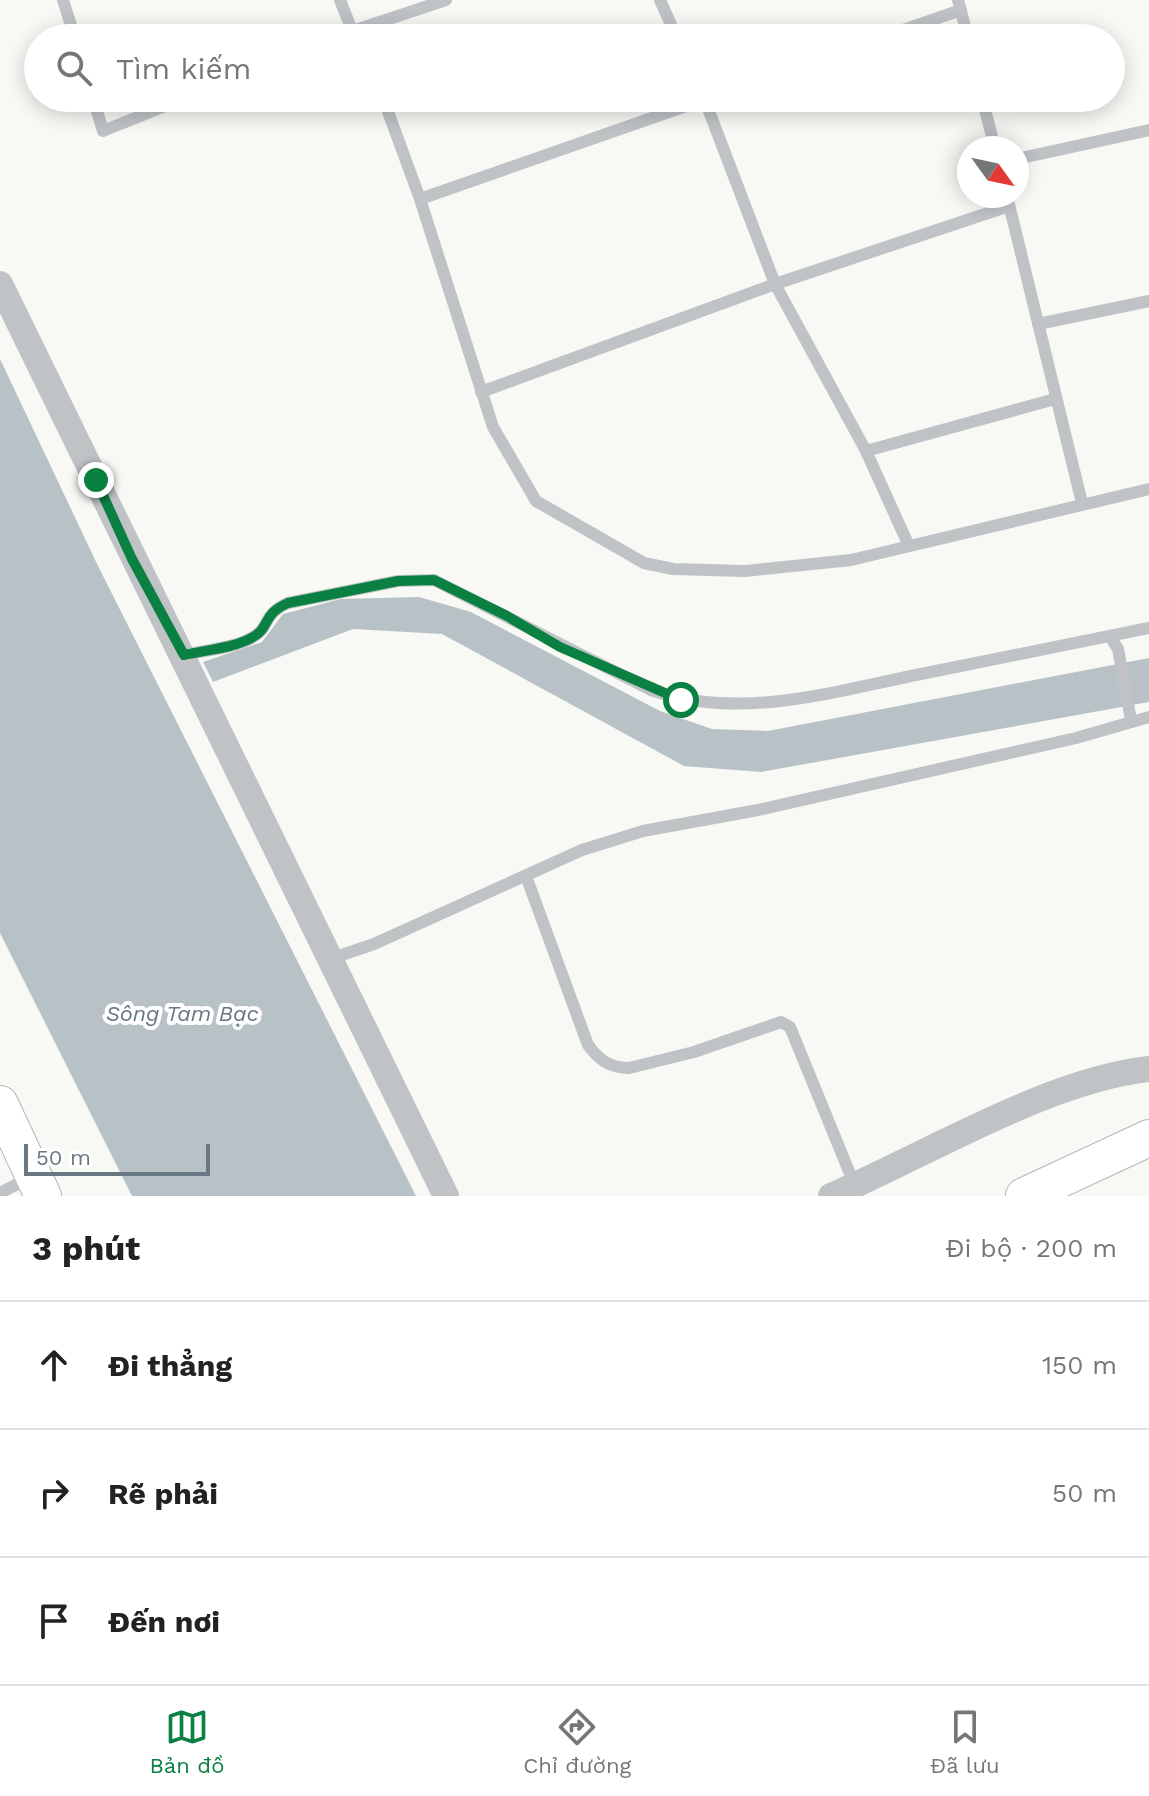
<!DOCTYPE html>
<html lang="vi">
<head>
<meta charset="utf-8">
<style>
	:root { --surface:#fff; --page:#f6f6f6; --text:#222; --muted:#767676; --line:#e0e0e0; --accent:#0b8043 }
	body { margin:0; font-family:"Work Sans",sans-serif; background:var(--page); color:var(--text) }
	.compass { position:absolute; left:957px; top:136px; width:72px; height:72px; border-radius:50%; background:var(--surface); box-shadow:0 4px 20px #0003; rotate:123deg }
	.scale { position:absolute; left:24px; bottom:20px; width:186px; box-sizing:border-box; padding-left:8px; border:4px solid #6a7883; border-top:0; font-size:22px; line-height:28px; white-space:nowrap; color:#6a7883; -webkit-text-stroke:6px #fff; paint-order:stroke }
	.stop { position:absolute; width:24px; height:24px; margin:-18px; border:6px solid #0b8043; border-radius:50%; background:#fff }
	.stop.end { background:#0b8043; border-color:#fff; box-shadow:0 2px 8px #0008 }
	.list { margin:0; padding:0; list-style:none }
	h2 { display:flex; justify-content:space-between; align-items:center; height:104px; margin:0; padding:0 32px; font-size:34px }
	h2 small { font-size:26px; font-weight:400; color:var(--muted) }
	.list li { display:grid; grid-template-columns:52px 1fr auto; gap:24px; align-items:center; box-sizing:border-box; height:128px; padding:0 32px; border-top:2px solid var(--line) }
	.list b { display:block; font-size:30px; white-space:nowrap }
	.list em { font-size:26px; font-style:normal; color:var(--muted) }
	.icon { flex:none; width:44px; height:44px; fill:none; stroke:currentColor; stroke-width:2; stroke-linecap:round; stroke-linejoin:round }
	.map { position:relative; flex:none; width:1149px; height:1196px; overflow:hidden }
	.search { position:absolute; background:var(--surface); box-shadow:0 4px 20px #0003; left:24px; right:24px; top:24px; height:88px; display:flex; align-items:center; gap:20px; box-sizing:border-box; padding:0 28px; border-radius:44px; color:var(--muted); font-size:30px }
	.sheet { height:488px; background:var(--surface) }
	nav { display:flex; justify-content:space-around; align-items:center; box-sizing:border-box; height:112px; border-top:2px solid var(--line); background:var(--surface); font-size:22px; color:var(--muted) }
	nav a { display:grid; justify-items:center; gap:4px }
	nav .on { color:var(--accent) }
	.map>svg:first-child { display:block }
</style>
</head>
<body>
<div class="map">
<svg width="1149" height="1196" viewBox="0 0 1149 1196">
	<rect width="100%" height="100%" fill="#f8f8f5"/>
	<g fill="#b8c2c6">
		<path d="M 0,359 L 98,566 L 416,1196 L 132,1196 L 0,933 Z"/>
		<path d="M 419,597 L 471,612 L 660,711 L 712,729 L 768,731 L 1149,658 L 1149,702 L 761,772 L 684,766 L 442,634 L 353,629 L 213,682 L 203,662 L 262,642 L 283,614 L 341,599 Z"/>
	</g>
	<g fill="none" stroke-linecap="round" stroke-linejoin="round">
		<defs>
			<g id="secondary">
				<path d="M 0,1104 L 43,1196"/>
				<path d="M 1024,1196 L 1149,1138"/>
			</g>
		</defs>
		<use href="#secondary" stroke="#b2b7bb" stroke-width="38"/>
		<g stroke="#bfc3c6" stroke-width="12">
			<path d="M 63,0 L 75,38"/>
			<path d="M 340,0 L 355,38"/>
			<path d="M 660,0 L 677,38"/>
			<path d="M 958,0 L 968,38"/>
			<path d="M 331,38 L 446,0"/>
			<path d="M 880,38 L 961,10"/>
			<path d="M 93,98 L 103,131 L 185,98"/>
			<path d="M 383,98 L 420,199 L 493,427 L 536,501 L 644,563 L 673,569 L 745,571 L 851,560 L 1149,489"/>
			<path d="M 704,98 L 775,284 L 866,451 L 909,546"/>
			<path d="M 982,98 L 995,148"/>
			<path d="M 1017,159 L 1149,130"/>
			<path d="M 1007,196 L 1082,503"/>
			<path d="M 420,199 L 709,98"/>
			<path d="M 1038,324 L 1149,301"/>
			<path d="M 481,392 L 775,284 L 1009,206"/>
			<path d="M 866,451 L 1055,399"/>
			<path d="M 1110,636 L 1118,649 L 1131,720"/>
			<path d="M 184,655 C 205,650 235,648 253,637 C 271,627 261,615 288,603 L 398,581 L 434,580 L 651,690 C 741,721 831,692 921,674 C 997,658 1073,643 1149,628"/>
			<path d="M 526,876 L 588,1045 C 599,1060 610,1068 629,1068 L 694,1052 L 781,1022 L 790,1027 L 855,1186"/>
			<path d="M 330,959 L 374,944 L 582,850 L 643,831 L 758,810 L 1076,738 L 1149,717"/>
			<path d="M 0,1193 L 29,1178"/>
		</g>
		<g stroke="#bfc3c6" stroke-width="26">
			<path d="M 0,284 L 446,1196"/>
			<path d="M 831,1196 C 926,1155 1048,1080 1149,1069"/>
		</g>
		<use href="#secondary" stroke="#fff" stroke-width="36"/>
	</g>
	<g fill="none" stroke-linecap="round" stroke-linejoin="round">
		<path stroke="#0b8043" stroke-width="10" d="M 96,480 L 132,559 L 184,655 C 205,650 235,648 253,637 C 271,627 261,615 288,603 L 398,581 L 434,580 L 507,616 L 560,647 L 681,700"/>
	</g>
	<g text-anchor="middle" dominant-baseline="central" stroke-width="8" stroke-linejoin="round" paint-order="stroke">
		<g font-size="22" font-style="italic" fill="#66787f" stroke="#fff">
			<text x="182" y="1013">Sông Tam Bạc</text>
		</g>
	</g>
</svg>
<svg class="compass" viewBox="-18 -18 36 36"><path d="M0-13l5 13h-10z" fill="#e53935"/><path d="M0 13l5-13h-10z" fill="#767676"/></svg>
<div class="scale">50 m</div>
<div class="stop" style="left:681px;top:700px"></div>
<div class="stop end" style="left:96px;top:480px"></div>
<div class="search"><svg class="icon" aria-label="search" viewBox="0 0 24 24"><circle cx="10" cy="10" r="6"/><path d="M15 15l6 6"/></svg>Tìm kiếm</div>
</div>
<section class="sheet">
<h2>3 phút<small>Đi bộ · 200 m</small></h2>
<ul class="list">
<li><svg class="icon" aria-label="ahead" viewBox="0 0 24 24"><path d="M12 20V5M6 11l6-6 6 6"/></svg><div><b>Đi thẳng</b></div><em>150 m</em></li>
<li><svg class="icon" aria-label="right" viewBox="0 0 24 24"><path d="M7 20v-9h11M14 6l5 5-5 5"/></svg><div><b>Rẽ phải</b></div><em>50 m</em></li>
<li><svg class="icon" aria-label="arrive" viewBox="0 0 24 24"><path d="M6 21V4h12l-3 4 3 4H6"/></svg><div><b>Đến nơi</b></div></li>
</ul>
</section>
<nav>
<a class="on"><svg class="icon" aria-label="map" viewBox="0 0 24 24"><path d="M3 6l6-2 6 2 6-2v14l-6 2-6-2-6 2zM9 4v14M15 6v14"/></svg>Bản đồ</a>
<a><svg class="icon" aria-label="directions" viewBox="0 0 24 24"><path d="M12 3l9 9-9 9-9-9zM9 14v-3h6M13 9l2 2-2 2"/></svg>Chỉ đường</a>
<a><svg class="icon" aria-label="saved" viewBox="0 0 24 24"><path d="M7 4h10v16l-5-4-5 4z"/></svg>Đã lưu</a>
</nav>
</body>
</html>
